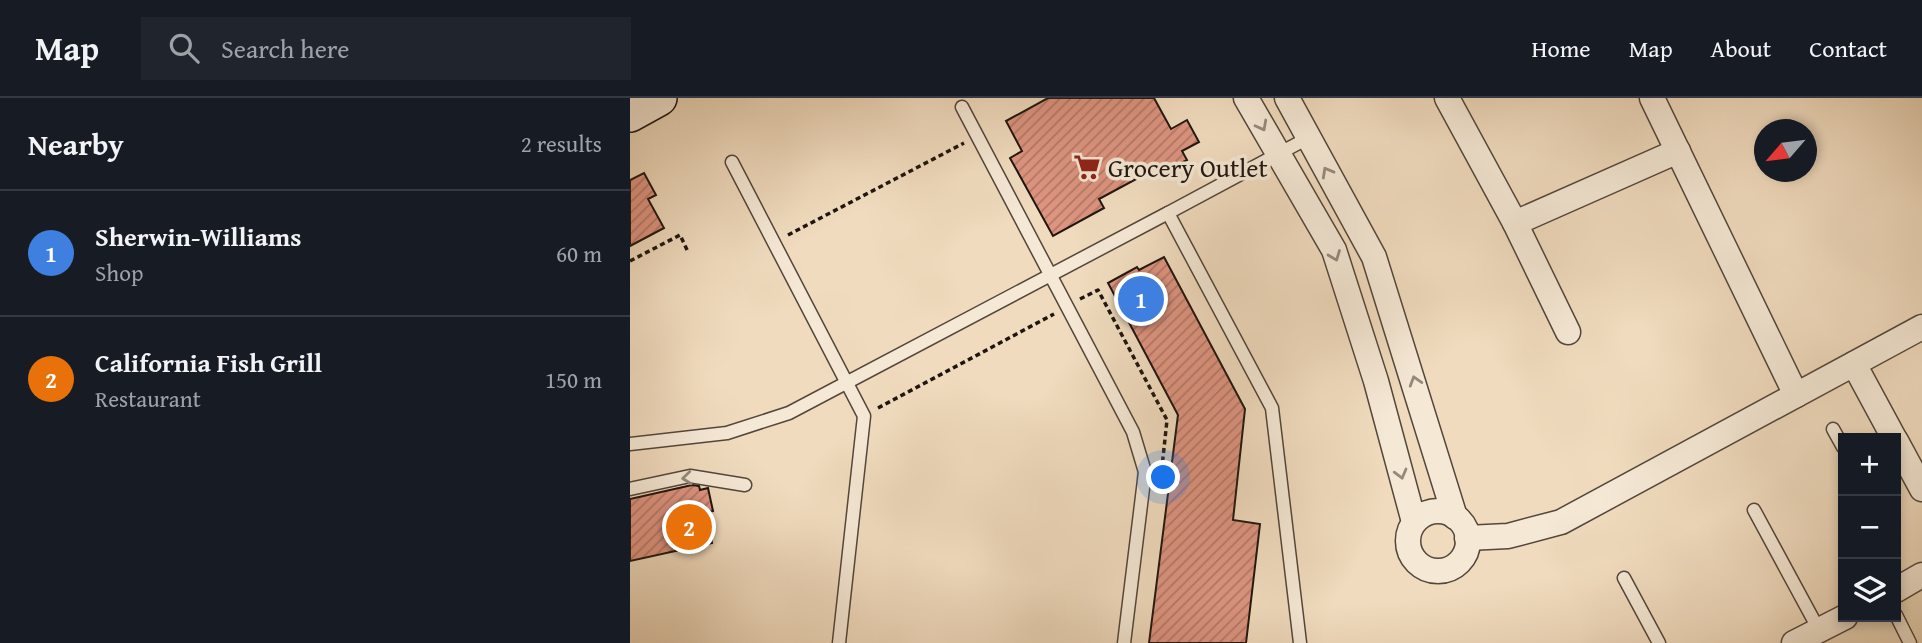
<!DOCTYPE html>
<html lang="en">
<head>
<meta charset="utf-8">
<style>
	:root { --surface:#171b24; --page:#20242c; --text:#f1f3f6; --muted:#9ea1a6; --line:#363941; --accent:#0f766e }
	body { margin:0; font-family:"Gentium Book Plus",serif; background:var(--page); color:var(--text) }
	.controls { position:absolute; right:21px; bottom:21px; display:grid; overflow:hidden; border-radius:0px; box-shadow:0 4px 10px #0003 }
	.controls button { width:63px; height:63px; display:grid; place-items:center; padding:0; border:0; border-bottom:2px solid var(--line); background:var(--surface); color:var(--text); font:35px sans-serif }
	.compass { position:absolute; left:1124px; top:21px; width:63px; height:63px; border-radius:50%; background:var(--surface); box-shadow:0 4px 10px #0003; rotate:242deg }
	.you { position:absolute; left:534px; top:380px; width:24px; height:24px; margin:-18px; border:5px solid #fff; border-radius:50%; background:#1a73e8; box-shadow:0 0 0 10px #1a73e833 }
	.badge { display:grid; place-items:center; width:46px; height:46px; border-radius:50%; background:var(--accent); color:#fff; font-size:23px; font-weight:700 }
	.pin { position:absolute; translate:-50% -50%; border:4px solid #fff; box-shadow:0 2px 7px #0006 }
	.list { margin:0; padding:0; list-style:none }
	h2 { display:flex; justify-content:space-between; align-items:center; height:91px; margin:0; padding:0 28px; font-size:30px }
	h2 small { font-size:23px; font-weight:400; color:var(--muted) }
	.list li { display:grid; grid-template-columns:46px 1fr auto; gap:21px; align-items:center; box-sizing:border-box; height:126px; padding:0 28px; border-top:2px solid var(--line) }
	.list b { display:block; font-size:26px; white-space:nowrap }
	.list p { margin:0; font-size:23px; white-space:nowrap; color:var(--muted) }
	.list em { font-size:23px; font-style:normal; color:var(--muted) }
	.icon { flex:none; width:38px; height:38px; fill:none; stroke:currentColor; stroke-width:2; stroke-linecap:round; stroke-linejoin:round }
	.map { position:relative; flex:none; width:1292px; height:545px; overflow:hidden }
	header { display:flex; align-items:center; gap:42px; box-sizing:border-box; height:98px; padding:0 35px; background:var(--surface); border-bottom:2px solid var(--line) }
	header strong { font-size:33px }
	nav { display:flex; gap:38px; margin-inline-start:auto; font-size:24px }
	.search { width:490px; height:63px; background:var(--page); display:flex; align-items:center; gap:18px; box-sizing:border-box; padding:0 24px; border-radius:0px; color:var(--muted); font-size:26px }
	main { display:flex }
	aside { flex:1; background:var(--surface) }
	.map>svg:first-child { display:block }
</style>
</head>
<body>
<header>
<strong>Map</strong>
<div class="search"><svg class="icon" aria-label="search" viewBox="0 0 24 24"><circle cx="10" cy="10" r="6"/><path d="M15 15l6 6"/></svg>Search here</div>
<nav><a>Home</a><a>Map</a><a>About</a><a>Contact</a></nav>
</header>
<main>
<aside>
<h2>Nearby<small>2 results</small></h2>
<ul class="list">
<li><span class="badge" style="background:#3f7fe0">1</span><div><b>Sherwin-Williams</b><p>Shop</p></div><em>60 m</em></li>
<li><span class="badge" style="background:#e8710a">2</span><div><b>California Fish Grill</b><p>Restaurant</p></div><em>150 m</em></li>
</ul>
</aside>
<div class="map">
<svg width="1292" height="545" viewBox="0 0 1292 545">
	<defs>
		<pattern id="building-hatch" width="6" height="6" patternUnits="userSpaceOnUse" patternTransform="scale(1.75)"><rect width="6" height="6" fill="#dd9480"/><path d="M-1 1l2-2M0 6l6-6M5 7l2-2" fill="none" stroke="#b37867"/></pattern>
	</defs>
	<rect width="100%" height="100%" fill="#f0dbbe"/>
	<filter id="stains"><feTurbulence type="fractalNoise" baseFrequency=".00286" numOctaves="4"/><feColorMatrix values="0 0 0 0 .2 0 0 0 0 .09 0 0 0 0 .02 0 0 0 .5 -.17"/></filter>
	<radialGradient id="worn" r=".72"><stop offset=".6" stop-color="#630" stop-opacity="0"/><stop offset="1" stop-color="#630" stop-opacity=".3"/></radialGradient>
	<g fill="url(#building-hatch)" stroke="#1f150f" stroke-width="2">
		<path d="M 418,0 L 524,0 L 541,31 L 557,22 L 569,44 L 552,53 L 557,62 L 538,72 L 534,66 L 469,101 L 474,110 L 423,138 L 380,60 L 392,53 L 376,23 Z"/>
		<path d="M 14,75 L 26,97 L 18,101 L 34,130 L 0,148 L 0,82 Z"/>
		<path d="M 534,159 L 615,311 L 603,422 L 630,426 L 616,545 L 519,545 L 548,317 L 478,185 L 507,169 L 509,172 Z"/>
		<path d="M 62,387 L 69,388 L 70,392 L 78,390 L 83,413 L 76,415 L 82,445 L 0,463 L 0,401 Z"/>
	</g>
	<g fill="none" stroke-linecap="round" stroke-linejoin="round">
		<defs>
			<g id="lane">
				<path d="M 332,9 L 503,334 L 515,374 L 494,545"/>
				<path d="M 102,64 L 234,318 L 209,545"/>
				<path d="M 1203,331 L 1213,349"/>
				<path d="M 0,346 L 97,335 L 159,315 L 538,115"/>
				<path d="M 0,391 L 60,378 L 115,387"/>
				<path d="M 1124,412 L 1189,532"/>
				<path d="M 994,480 L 1029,545"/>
				<path d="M 1266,517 L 1280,545"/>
				<path d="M 670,545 L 642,310 L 538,115 L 678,40"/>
			</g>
			<g id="street">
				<path d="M 616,0 L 704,152 L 746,283 L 784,424"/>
				<path d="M 657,0 L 744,159 L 825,419"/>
				<path d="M 817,0 L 885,125 L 938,234"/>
				<path d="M 1022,0 L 1166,297"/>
				<path d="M 885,125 L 1048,53"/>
				<path d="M 1224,266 L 1264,340"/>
				<path d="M 1266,343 L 1292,391"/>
				<circle cx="808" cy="443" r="30"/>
				<path d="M 837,440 L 878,438 L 931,424 L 1292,229"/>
				<path d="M 1266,492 L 1292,477"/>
				<path d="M 1164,545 L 1215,519"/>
			</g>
			<path id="secondary" d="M 0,16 L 29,0"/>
		</defs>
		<use href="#lane" stroke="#53463b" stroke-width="15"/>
		<use href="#street" stroke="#53463b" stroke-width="27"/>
		<use href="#secondary" stroke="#1f150f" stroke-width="38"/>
		<g stroke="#1f150f" stroke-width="3.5" stroke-dasharray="5 3.5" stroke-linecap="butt">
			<path d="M 158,137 L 334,45"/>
			<path d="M 0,163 L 50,137 L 58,154"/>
			<path d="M 450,201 L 468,192 L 537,322 L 532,369"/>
			<path d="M 248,310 L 424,216"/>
		</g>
		<use href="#lane" stroke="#f5e8d5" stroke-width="12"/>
		<use href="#street" stroke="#f5e8d5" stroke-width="24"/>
		<use href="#secondary" stroke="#f5e8d5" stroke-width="35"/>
	</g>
	<defs><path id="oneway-chevron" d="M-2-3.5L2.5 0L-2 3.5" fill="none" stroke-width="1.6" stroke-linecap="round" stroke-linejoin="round" transform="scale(1.75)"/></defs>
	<g stroke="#95897c">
		<use href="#oneway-chevron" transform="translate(632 28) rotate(62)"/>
		<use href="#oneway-chevron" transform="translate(697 74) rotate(-119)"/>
		<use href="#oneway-chevron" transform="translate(705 158) rotate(69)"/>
		<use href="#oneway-chevron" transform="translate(785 283) rotate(-107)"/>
		<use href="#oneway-chevron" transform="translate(771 376) rotate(75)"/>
		<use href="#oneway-chevron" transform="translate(57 380) rotate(174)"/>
	</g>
	<defs>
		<symbol id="supermarket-bare" viewBox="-9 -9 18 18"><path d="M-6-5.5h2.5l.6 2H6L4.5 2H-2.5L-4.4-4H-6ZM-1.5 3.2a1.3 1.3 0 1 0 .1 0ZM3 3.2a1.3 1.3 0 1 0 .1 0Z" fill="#8f2418" stroke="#f5e8d5" stroke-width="2.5" paint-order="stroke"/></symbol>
	</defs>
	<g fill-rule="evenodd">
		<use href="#supermarket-bare" x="438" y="50" width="38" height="38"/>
	</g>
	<g text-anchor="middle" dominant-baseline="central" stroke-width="7" stroke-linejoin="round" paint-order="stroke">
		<g font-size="26" fill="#1f150f" stroke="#f5e8d5" text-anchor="start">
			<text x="478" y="69">Grocery Outlet</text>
		</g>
	</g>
	<rect width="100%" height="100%" filter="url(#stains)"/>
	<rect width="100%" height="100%" fill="url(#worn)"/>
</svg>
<div class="controls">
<button>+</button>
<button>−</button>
<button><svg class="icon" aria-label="layers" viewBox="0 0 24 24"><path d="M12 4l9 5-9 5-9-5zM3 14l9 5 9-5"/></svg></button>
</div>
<svg class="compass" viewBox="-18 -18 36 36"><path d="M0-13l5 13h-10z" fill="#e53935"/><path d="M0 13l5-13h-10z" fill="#9ea1a6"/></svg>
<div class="you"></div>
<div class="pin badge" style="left:511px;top:201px;background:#3f7fe0">1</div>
<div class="pin badge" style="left:59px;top:429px;background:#e8710a">2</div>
</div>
</main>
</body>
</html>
